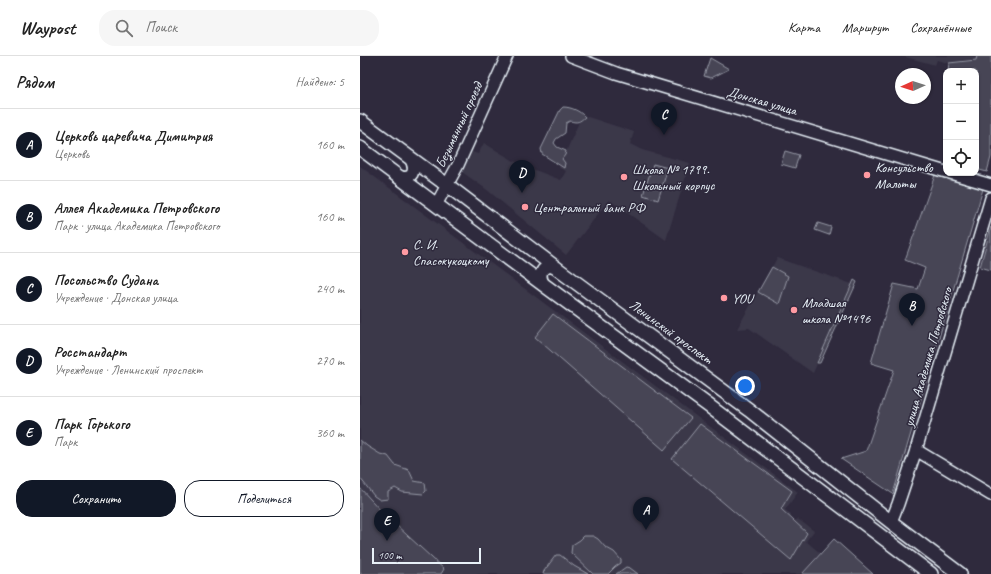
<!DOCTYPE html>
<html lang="ru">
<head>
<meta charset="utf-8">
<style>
	:root { --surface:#fff; --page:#f6f6f6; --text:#222; --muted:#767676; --line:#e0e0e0; --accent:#111827 }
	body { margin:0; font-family:Caveat,sans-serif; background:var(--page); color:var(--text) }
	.controls { position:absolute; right:12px; top:12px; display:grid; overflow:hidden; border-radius:8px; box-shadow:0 1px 3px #0004 }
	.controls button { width:36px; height:36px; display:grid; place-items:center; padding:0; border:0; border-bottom:1px solid var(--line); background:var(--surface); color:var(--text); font:20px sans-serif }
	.compass { position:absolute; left:535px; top:12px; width:36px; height:36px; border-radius:50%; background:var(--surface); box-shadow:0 1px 3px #0004; rotate:267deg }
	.scale { position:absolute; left:12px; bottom:10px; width:109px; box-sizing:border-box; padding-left:4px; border:2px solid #e8f1f8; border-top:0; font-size:11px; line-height:14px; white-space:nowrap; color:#e8f1f8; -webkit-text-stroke:3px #2f2a3d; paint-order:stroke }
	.you { position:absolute; left:385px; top:330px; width:14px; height:14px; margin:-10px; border:3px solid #fff; border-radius:50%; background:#1a73e8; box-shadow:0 0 0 6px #1a73e833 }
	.badge { display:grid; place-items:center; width:26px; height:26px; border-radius:50%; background:var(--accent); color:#fff; font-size:13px; font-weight:700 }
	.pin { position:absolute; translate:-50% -33px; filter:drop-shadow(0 1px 2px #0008) }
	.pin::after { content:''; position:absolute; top:21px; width:14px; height:12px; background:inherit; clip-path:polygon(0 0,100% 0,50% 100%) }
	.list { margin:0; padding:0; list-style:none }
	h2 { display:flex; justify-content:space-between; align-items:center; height:52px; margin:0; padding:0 16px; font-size:17px }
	h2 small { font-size:13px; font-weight:400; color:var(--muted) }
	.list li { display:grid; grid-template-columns:26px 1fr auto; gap:12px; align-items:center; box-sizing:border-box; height:72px; padding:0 16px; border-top:1px solid var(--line) }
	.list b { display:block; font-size:15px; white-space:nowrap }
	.list p { margin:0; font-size:13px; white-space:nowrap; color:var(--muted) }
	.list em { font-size:13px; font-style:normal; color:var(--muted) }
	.actions { display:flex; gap:8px; padding:12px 16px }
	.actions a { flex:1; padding:9px 0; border:1px solid var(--accent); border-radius:16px; text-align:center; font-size:14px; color:var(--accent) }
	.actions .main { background:var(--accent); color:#fff }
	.icon { flex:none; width:22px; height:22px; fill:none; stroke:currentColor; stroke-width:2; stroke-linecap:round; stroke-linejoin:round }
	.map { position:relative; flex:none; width:631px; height:518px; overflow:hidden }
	header { display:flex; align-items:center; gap:24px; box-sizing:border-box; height:56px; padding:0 20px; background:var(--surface); border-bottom:1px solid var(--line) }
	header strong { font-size:19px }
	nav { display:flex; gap:22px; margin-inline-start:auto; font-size:14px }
	.search { width:280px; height:36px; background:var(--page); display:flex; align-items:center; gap:10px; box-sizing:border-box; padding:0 14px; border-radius:16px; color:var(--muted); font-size:15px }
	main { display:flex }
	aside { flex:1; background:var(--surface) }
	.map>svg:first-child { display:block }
</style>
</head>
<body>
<header>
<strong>Waypost</strong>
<div class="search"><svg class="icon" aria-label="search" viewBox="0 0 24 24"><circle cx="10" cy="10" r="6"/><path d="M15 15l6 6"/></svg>Поиск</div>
<nav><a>Карта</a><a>Маршрут</a><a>Сохранённые</a></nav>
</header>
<main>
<aside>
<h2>Рядом<small>Найдено: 5</small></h2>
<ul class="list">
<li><span class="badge">A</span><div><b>Церковь царевича Димитрия</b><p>Церковь</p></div><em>160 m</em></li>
<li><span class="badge">B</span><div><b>Аллея Академика Петровского</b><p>Парк · улица Академика Петровского</p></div><em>160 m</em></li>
<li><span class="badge">C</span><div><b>Посольство Судана</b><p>Учреждение · Донская улица</p></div><em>240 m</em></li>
<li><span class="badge">D</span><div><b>Росстандарт</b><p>Учреждение · Ленинский проспект</p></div><em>270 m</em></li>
<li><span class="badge">E</span><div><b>Парк Горького</b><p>Парк</p></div><em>360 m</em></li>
</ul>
<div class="actions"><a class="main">Сохранить</a><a>Поделиться</a></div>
</aside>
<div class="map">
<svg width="631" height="518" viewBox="0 0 631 518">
	<rect width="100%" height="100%" fill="#2f2a3d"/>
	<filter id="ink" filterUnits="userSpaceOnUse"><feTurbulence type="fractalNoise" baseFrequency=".025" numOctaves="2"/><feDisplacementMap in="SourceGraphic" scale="8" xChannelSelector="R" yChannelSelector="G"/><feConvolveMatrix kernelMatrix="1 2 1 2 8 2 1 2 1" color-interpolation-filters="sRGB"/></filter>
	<g filter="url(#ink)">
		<g fill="#3b3749">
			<path d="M 542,0 L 617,0 L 616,3 L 588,7 L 577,4 L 575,9 Z"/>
			<path d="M 222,59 L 274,76 L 270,88 L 282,94 L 330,107 L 306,184 L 249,144 L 206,199 L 126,133 L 102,116 L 112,96 L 118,98 L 124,87 L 154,105 L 167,111 L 201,124 L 206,115 L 199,112 Z"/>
			<path d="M 0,110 L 438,436 L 425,454 L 431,458 L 430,462 L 434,465 L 438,463 L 454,475 L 446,485 L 460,497 L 442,518 L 81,518 L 84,513 L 23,457 L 0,432 Z"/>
			<path d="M 417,202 L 492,228 L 453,317 L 389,272 L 377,273 Z"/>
		</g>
		<g fill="#464455" stroke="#979aa6">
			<path d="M 617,0 L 631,0 L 631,101 L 627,116 L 616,113 L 616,15 L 588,15 L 589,7 L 616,4 Z"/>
			<path d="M 350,2 L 369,13 L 351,22 L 344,20 Z"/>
			<path d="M 203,51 C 211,51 220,55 225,61 C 219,66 218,67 210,65 L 206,67 L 205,77 L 196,83 L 194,87 L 197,91 L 206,95 L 205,99 L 202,103 L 205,107 L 204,112 L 182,98 L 181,93 L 200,54 Z"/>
			<path d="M 425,95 L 439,99 L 435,112 L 421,108 Z"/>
			<path d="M 293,108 L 308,112 L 298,144 L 283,139 Z"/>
			<path d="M 575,119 L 623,133 L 533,438 L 481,403 L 506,395 L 534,314 L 511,307 L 534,228 L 558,233 L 565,212 L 545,204 Z"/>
			<path d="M 458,167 L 471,171 L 469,179 L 455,174 Z"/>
			<path d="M 631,171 L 631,214 L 620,211 Z"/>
			<path d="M 412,211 L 428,220 L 419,248 L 398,236 Z"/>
			<path d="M 494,224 L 497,226 L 460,307 L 457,307 Z"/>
			<path d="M 193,258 L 331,362 L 304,394 L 175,281 Z"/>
			<path d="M 340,368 L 432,435 L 421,453 L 447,477 L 431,504 L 312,403 Z"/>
			<path d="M 0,384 L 7,390 L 20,398 L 28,400 L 35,409 L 49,414 L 54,425 L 65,427 L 66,435 L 63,438 L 42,436 L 35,432 L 28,436 L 28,443 L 20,444 L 14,440 L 0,422 Z"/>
			<path d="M 0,432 L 23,457 L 84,513 L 81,518 L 0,518 Z"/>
			<path d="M 224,480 L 233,480 L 238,483 L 245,491 L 254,496 L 261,504 L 261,507 L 255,511 L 248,518 L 233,518 L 211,497 L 212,489 L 220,484 Z"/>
			<path d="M 474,483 L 513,518 L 442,518 Z"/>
			<path d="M 196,499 L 200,499 L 214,510 L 228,518 L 183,518 L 184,515 Z"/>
			<path d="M 266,511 L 270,512 L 278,518 L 256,518 Z"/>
		</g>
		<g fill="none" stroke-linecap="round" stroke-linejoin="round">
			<defs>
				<g id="minor">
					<path d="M 211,0 L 256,17 L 586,116"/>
					<path d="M 590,117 L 631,129"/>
					<path d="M 37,120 C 53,125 57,115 50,102"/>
					<path d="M 76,149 L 98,109 L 147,0"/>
					<path d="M 184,229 C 177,216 183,208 197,212"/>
					<path d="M 556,394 L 631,439"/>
					<path d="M 531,466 L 538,448 L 556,394 L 631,142"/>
				</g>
				<g id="major">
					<path d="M 0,65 L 87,129 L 199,214 L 389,354 L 531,466 L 600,518"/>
					<path d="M 0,92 L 184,229 L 349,350 L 571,518"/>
				</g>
			</defs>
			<use href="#minor" stroke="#e8f1f8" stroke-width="14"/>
			<use href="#major" stroke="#e8f1f8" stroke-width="16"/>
			<use href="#minor" stroke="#2f2a3d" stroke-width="11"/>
			<use href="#major" stroke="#2f2a3d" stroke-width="13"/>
		</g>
	</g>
	<g fill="#ff9aa2" stroke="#2f2a3d" stroke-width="1.5">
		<circle cx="507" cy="119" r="4"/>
		<circle cx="264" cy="121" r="4"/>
		<circle cx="165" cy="151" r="4"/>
		<circle cx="45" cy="196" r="4"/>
		<circle cx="364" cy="242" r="4"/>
		<circle cx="434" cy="254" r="4"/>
	</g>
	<g text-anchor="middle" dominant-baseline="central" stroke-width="3" stroke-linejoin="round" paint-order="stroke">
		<g font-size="14" fill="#e8f1f8" stroke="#2f2a3d">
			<text transform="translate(402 45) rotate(16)">Донская улица</text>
			<text transform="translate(99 69) rotate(-65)">Безымянный проезд</text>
			<text transform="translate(311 276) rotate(36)">Ленинский проспект</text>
			<text transform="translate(568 301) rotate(-74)">улица Академика Петровского</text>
		</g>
		<g font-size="14" fill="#e8f1f8" stroke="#2f2a3d" text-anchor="start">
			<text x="515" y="111">Консульство<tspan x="515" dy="16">Мальты</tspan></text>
			<text x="272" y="113">Школа № 1799.<tspan x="272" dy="16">Школьный корпус</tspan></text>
			<text x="173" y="151">Центральный банк РФ</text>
			<text x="53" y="188">С. И.<tspan x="53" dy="16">Спасокукоцкому</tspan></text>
			<text x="372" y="242">YOU</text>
			<text x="442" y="246">Младшая<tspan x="442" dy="16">школа №1496</tspan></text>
		</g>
	</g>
</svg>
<div class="controls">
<button>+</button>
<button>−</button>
<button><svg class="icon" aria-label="locate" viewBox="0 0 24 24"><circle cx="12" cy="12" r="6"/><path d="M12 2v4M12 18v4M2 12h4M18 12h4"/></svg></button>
</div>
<svg class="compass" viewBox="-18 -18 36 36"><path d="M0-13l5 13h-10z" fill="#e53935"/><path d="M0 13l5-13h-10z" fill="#767676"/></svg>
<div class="scale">100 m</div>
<div class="you"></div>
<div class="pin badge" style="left:286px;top:474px">A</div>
<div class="pin badge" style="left:552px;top:270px">B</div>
<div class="pin badge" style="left:304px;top:79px">C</div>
<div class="pin badge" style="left:162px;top:137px">D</div>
<div class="pin badge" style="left:27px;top:485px">E</div>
</div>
</main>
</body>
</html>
